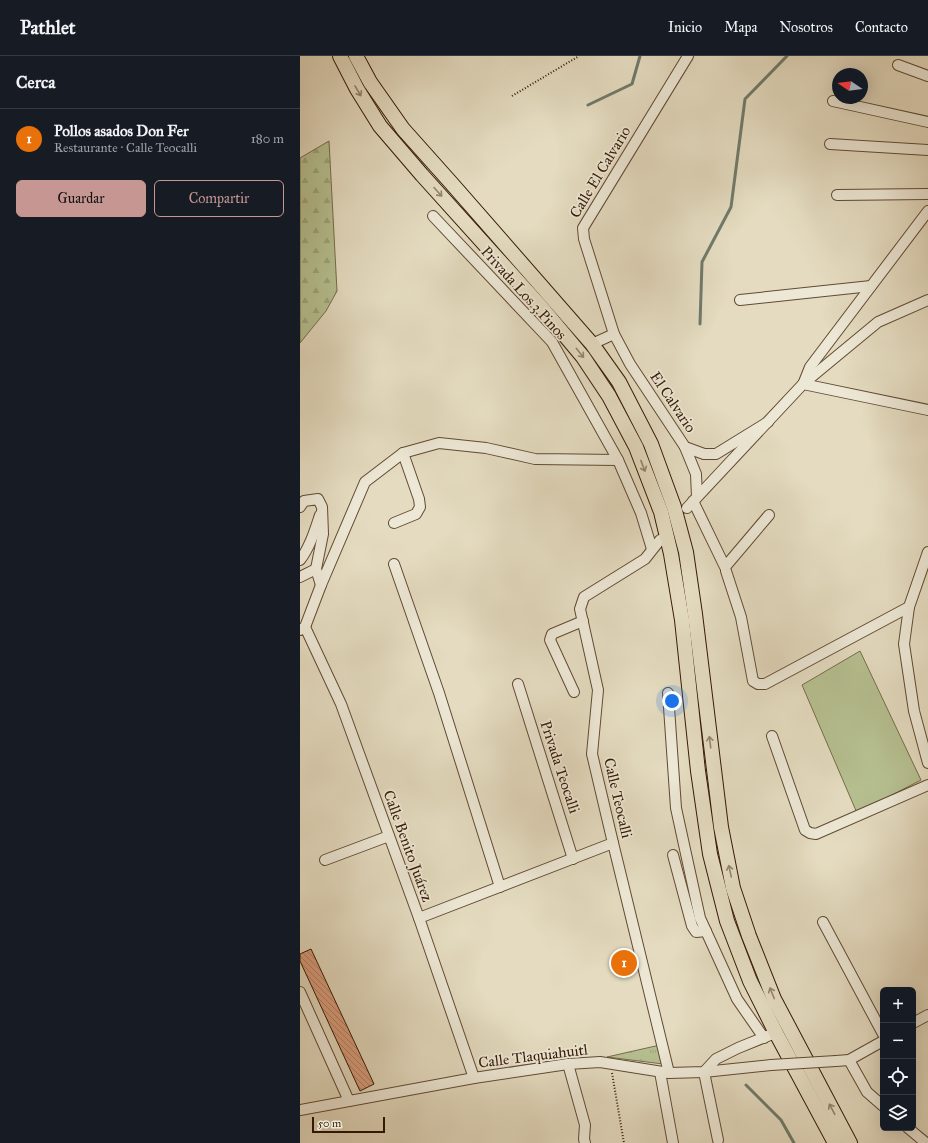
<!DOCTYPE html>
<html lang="es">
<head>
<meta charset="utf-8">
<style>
	:root { --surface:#171b24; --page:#20242c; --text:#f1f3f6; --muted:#9ea1a6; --line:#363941; --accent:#c59692 }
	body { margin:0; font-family:"IM FELL Great Primer",serif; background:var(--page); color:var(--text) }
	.controls { position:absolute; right:12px; bottom:12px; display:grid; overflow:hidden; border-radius:6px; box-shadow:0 4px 16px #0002 }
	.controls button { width:36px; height:36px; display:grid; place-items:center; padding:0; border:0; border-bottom:1px solid var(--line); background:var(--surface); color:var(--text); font:20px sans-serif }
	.compass { position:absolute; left:532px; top:12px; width:36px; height:36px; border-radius:50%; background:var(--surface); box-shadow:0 4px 16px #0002; rotate:283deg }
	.scale { position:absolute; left:12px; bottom:10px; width:73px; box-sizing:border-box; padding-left:4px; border:2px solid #351904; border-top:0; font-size:11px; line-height:14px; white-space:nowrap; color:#351904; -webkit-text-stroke:3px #ede8d6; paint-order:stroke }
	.you { position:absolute; left:372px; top:645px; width:14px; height:14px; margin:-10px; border:3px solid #fff; border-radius:50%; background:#1a73e8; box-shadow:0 0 0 6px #1a73e833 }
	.badge { display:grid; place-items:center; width:26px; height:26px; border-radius:50%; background:var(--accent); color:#fff; font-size:13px; font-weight:700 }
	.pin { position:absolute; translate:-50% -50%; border:2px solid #fff; box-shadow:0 1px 4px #0006 }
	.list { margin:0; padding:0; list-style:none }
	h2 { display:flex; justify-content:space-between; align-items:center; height:52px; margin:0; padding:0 16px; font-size:17px }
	h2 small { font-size:13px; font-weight:400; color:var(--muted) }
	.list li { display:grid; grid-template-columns:26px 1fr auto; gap:12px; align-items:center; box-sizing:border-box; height:60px; padding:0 16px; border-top:1px solid var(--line) }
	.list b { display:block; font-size:15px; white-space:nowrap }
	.list p { margin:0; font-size:13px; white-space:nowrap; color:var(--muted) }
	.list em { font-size:13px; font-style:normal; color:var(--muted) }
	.actions { display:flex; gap:8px; padding:12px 16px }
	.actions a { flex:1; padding:9px 0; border:1px solid var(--accent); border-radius:6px; text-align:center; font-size:14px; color:var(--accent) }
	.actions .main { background:var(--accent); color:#111 }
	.icon { flex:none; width:22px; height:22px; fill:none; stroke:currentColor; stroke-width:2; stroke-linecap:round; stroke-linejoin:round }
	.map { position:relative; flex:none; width:628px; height:1087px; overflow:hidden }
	header { display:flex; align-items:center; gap:24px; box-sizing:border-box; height:56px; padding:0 20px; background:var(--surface); border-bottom:1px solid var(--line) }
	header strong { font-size:19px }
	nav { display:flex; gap:22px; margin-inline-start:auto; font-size:14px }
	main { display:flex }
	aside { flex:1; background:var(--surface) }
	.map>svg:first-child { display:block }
</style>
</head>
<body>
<header>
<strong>Pathlet</strong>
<nav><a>Inicio</a><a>Mapa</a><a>Nosotros</a><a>Contacto</a></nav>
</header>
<main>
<aside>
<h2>Cerca<small></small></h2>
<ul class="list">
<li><span class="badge" style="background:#e8710a">1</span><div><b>Pollos asados Don Fer</b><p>Restaurante · Calle Teocalli</p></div><em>180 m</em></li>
</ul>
<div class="actions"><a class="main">Guardar</a><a>Compartir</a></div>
</aside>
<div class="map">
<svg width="628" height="1087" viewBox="0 0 628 1087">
	<defs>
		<pattern id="forest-firs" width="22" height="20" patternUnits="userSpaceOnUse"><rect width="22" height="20" fill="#b6c091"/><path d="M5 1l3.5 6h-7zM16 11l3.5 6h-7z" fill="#9da47b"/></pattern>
		<pattern id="park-tufts" width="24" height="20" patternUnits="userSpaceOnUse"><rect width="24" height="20" fill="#b6c091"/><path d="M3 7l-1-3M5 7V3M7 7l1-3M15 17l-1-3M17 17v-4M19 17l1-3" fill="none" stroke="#9da47b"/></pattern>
		<pattern id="building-back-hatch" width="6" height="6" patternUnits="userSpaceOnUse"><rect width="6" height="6" fill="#da9e7e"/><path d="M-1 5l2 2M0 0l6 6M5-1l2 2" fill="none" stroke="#b28065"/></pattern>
	</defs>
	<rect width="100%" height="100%" fill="#e4dbc0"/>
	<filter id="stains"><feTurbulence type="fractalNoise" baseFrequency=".005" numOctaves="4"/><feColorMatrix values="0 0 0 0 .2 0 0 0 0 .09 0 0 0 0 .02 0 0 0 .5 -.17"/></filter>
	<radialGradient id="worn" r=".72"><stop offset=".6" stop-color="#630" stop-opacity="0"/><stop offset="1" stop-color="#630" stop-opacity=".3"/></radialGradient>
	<path fill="url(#forest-firs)" stroke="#766c4a" d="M 29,85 L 37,235 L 26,255 L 0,287 L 0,102 Z"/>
	<path fill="url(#park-tufts)" stroke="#766c4a" d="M 360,989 L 363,1008 L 307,1001 Z"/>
	<path fill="#b6c091" stroke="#766c4a" d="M 560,595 L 621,724 L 557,757 L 502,629 Z"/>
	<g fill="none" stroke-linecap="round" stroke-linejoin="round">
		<g stroke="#6f7a6b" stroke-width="3">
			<path d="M 288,49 L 332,28 L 340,0"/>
			<path d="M 400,268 L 402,206 L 431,151 L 445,43 L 487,0"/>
			<path d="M 446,1029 L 481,1064 L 494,1087"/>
		</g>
	</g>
	<path fill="url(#building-back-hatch)" stroke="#351904" d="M 11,893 L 74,1028 L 60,1035 L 0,905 L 0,898 Z"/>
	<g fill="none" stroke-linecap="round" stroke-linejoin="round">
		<defs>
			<g id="minor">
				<path d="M 388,0 L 283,172 L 284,183 L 314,278 L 330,308 L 385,391 L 404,398 L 416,398 L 468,366"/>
				<path d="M 598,9 L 628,20"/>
				<path d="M 533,45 L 628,66"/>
				<path d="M 530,88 L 628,94"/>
				<path d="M 537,139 L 628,138"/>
				<path d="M 133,160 L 252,286 L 318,404 L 341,457 L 352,493"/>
				<path d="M 440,244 L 571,230"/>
				<path d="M 292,288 L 314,278"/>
				<path d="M 504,326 L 510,311 L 628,155"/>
				<path d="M 503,328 L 628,354"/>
				<path d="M 385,391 L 396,418 L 397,441"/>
				<path d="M 393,445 L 425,511 L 469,459"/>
				<path d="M 0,451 L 4,445 L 18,443 L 22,451 L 23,478 L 16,513 L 21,529"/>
				<path d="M 387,452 L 503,328 L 578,266 L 628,244"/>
				<path d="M 94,467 L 116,458 L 120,451 L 119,443 L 103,397"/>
				<path d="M 360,484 L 345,503 L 284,541 L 280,553 L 298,634 L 292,698 L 313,787 L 369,1017"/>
				<path d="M 628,496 L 609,551 L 604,588 L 614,655 L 628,707"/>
				<path d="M 0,504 C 10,491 15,474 20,459"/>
				<path d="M 94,508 L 139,637 L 200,831"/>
				<path d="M 426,515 L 441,561 L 453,625 L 458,628 L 465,628 L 609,551"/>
				<path d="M 0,521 L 16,513"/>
				<path d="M 5,571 L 41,648 L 119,862 L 174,1022"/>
				<path d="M 0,574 L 5,571 L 21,529 L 65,426 L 103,397 L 139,387 L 186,392 L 235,403 L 318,404"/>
				<path d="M 218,628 L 273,803"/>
				<path d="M 274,636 L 250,584 L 252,578 L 283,565"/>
				<path d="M 368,637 L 376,752 L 400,862 L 437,943 L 464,982"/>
				<path d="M 472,680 L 505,774 L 510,777 L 516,778 L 628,729"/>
				<path d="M 373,799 L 392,870 L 396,876 L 406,875"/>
				<path d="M 25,804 L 89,780"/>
				<path d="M 119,862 L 313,787"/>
				<path d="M 523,866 L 583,978"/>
				<path d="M 0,936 L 49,1045"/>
				<path d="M 613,967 L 628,959"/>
				<path d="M 549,1004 L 567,1036 L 583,1050"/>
				<path d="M 536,1005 L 549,1004 L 583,985"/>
				<path d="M 268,1008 L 285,1069 L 284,1083 L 285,1087"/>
				<path d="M 360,1016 L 373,1087"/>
				<path d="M 404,1016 L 416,1003 L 438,992 L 470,979"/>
				<path d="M 404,1016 L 418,1084"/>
				<path d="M 0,1054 L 174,1022 L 268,1008 L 300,1006 L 369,1017 L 404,1016 L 471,1009"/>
				<path d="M 608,1072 L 626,1087"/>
			</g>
			<g id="highway">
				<path d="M 40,0 L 57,33 L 80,70 L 122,119 L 242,252 L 283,301 L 309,340 L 336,391 L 361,456 L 371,498 L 382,564 L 398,715 L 410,798 L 427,865 L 450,925 L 476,977 L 535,1087"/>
				<path d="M 56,0 L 70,26 L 103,73 L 153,129 L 292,288 L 319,326 L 351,388 L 374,451 L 386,496 L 395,558 L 421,771 L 433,832 L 449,880 L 474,943 L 550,1087"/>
			</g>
		</defs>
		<use href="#minor" stroke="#614a33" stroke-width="12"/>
		<use href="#highway" stroke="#351904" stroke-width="16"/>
		<g stroke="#351904" stroke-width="2" stroke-dasharray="1 2" stroke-linecap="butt">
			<path d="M 212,40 L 279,0"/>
			<path d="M 312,1017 L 324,1087"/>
		</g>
		<use href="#minor" stroke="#ede8d6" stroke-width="10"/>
		<use href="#highway" stroke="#e4dbc0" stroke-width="14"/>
		<defs>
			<path id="minor-bridge" d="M 471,1009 L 536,1005"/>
		</defs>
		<use href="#minor-bridge" stroke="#614a33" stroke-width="12" stroke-linecap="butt"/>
		<use href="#minor-bridge" stroke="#ede8d6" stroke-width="10"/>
	</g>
	<defs><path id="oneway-shaft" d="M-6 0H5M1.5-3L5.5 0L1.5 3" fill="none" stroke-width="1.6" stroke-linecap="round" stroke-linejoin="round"/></defs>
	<g stroke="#95846b">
		<use href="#oneway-shaft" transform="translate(58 35) rotate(59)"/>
		<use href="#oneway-shaft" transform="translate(138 136) rotate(48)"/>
		<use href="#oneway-shaft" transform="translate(280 297) rotate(51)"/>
		<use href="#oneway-shaft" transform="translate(343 410) rotate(69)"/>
		<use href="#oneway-shaft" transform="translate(410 686) rotate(-97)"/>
		<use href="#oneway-shaft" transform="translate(430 815) rotate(-102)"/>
		<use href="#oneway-shaft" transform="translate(472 937) rotate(-112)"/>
		<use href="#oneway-shaft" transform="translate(532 1053) rotate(-118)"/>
	</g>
	<g text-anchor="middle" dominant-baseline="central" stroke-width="3.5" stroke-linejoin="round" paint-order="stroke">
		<g font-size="15" fill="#351904" stroke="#ede8d6">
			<text transform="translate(300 116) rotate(-59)">Calle El Calvario</text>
			<text transform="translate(224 237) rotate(48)">Privada Los 3 Pinos</text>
			<text transform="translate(373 346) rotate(56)">El Calvario</text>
			<text transform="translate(260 711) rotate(72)">Privada Teocalli</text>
			<text transform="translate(318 742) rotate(77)">Calle Teocalli</text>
			<text transform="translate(108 790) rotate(70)">Calle Benito Juárez</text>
			<text transform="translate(233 1000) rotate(-7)">Calle Tlaquiahuitl</text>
		</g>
	</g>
	<rect width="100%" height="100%" filter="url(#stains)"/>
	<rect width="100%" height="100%" fill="url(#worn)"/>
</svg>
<div class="controls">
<button>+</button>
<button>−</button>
<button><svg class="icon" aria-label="locate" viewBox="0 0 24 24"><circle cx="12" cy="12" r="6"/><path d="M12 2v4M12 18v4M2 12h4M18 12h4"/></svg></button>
<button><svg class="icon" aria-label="layers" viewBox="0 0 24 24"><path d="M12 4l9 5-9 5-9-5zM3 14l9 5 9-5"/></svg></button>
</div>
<svg class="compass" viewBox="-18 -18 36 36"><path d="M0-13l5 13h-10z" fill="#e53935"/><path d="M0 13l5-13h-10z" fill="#9ea1a6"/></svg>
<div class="scale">50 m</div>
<div class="you"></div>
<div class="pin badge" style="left:324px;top:907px;background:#e8710a">1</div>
</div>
</main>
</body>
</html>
